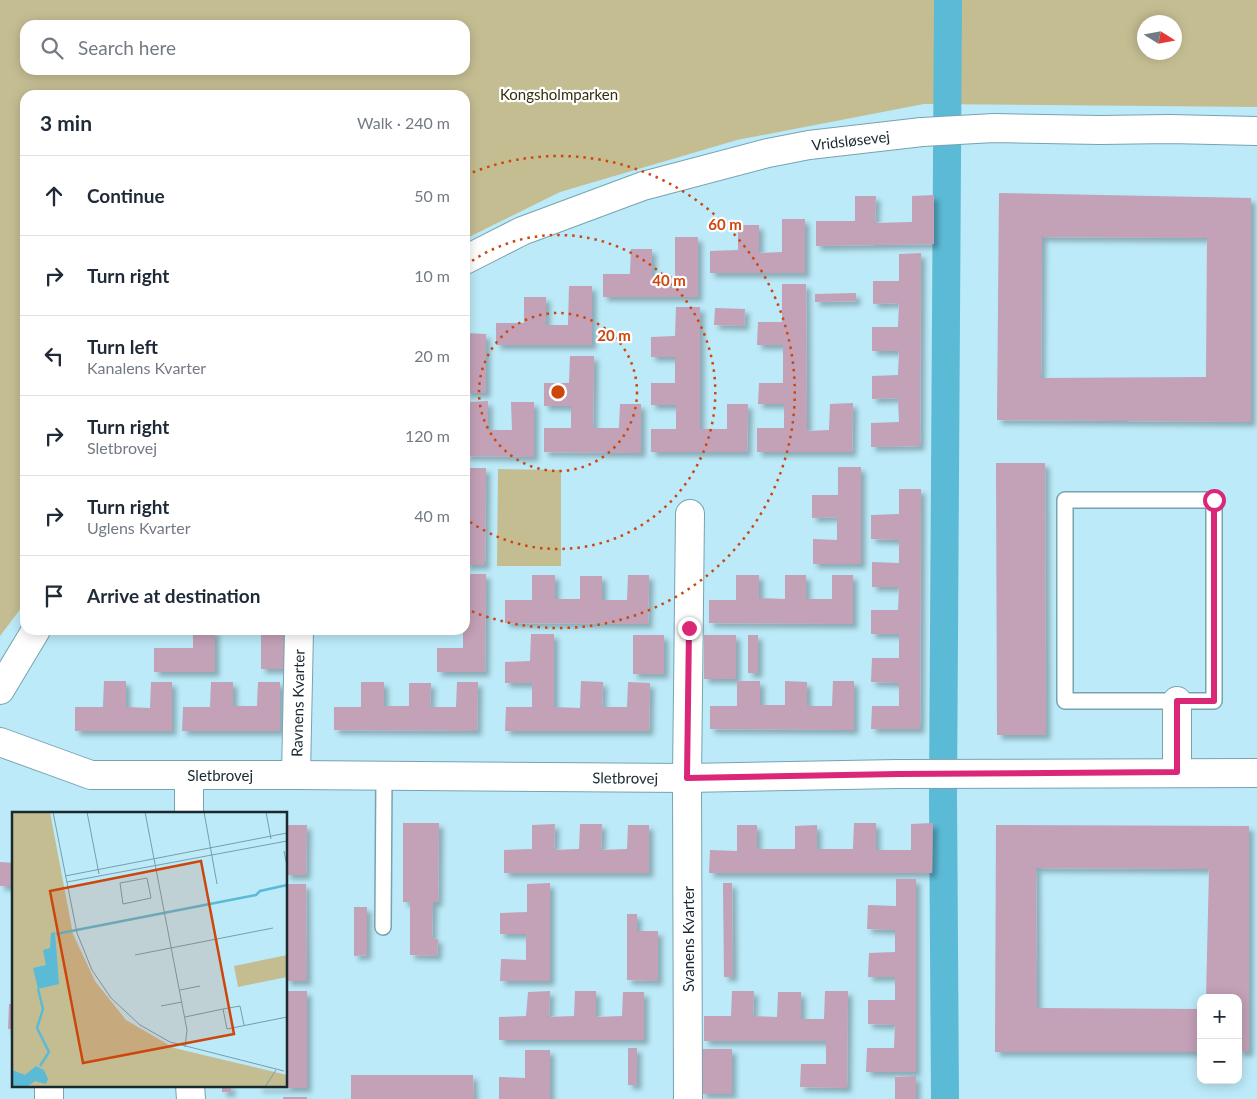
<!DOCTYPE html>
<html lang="en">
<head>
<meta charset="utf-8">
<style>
	:root { --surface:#fff; --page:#f2f2f3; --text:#1f2937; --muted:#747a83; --line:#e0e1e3 }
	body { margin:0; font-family:Lato,sans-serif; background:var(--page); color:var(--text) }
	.controls { position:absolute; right:15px; bottom:15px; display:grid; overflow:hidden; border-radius:10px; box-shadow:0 2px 12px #0003 }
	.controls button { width:45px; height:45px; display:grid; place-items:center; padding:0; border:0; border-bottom:1px solid var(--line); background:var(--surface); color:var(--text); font:25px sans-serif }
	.compass { position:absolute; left:1137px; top:15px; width:45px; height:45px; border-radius:50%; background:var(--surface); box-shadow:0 2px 12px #0003; rotate:101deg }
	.stop { position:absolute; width:15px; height:15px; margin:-11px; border:4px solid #db2777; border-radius:50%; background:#fff }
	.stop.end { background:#db2777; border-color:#fff; box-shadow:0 1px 5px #0008 }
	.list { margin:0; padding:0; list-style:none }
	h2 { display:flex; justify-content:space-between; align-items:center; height:65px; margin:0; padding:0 20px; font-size:21px }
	h2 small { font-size:16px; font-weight:400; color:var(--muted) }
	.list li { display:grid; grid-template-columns:32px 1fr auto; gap:15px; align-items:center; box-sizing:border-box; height:80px; padding:0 20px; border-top:1px solid var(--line) }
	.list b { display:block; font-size:19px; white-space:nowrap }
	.list p { margin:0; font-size:16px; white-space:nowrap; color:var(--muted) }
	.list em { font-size:16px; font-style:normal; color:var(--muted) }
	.icon { flex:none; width:28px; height:28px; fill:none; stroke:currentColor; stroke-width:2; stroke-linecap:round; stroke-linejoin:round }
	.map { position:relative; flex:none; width:1257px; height:1099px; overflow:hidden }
	.search { position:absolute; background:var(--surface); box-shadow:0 2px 12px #0003; left:20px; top:20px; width:450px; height:55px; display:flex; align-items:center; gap:12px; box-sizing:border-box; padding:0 18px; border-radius:15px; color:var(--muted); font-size:19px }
	.panel { position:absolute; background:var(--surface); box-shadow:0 2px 12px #0003; left:20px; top:90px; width:450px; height:545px; border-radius:15px }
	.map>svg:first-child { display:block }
</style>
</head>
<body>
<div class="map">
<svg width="1257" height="1099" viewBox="0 0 1257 1099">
	<defs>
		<filter id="shadow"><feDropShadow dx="4.5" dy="4.5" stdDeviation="2.5" flood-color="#0004"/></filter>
	</defs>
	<rect width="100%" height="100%" fill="#bceaf8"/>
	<g fill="#c5bd92" fill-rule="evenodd">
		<path d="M 0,0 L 1257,0 L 1257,107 L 924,104 L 737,140 L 560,192 L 465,239 L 465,95 L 25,95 L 25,603 L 0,636 ZM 1144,22 L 1174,22 L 1174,52 L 1144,52 ZM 25,25 L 465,25 L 465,70 L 25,70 Z"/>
		<path d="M 498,469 L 561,470 L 561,566 L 497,566 Z"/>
	</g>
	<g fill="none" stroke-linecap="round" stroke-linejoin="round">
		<path stroke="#5bbad5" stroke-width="28" d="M 945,1099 L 943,794 L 948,0"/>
	</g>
	<g fill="#c3a1b7" fill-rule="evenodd" filter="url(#shadow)">
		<path d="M 999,193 L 1251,198 L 1251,422 L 997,420 ZM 1042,237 L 1207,238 L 1206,377 L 1041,378 Z"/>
		<path d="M 934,195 L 934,244 L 816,246 L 816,221 L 855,221 L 855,196 L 876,196 L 875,223 L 912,222 L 912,196 Z"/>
		<path d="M 782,219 L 805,219 L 805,273 L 710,273 L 710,251 L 738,250 L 738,225 L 759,225 L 759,253 L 782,252 Z"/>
		<path d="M 675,237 L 698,237 L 698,297 L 603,297 L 603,274 L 630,274 L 631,249 L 652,249 L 652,276 L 675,276 Z"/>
		<path d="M 921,253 L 920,446 L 871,447 L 871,423 L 899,422 L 898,398 L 872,399 L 872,376 L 898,375 L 899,351 L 872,351 L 872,327 L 898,327 L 899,303 L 873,304 L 873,281 L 899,281 L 899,254 Z"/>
		<path d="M 782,284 L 806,284 L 807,431 L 829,430 L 830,404 L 853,403 L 852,452 L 757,452 L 757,428 L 784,428 L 784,404 L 758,404 L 759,383 L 783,383 L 783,345 L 757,345 L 758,322 L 782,322 Z"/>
		<path d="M 569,286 L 592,286 L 592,345 L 496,345 L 496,323 L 524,323 L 524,297 L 546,297 L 546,325 L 568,325 Z"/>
		<path d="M 856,293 L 856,301 L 815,302 L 815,294 Z"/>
		<path d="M 676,307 L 700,307 L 700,429 L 727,429 L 727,404 L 748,404 L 747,452 L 651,452 L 651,429 L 676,429 L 676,405 L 651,405 L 651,383 L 675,383 L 675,357 L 651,357 L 651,337 L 675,336 Z"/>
		<path d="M 715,308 L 745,309 L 744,326 L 714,325 Z"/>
		<path d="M 465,333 L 486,334 L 486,393 L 465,393 Z"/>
		<path d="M 570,356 L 594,356 L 593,428 L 619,428 L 620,404 L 641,404 L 641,453 L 544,452 L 544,428 L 571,428 L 571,406 L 544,406 L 544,383 L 569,383 Z"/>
		<path d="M 488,401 L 488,430 L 512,430 L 511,402 L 534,402 L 534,457 L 465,456 L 465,429 L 467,429 L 466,402 Z"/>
		<path d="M 996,463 L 1045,463 L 1046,735 L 997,735 Z"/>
		<path d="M 838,467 L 861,467 L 861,564 L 813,564 L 813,539 L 837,540 L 837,517 L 812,518 L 812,495 L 838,495 Z"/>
		<path d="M 465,468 L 486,468 L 485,565 L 465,565 Z"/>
		<path d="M 899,489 L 921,489 L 920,729 L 871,729 L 872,706 L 899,706 L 899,683 L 871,682 L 872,658 L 899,658 L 899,634 L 871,634 L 871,610 L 898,610 L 899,587 L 872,587 L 872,562 L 899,563 L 899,540 L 871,539 L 871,515 L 899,514 Z"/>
		<path d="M 465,574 L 486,574 L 485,672 L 437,672 L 437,648 L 463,648 L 463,630 L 465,630 Z"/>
		<path d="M 532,575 L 555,575 L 555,599 L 580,599 L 580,576 L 602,576 L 602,600 L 627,600 L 628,575 L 649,575 L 648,624 L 505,623 L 505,600 L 532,600 Z"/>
		<path d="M 736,575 L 759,575 L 759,598 L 785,599 L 785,575 L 806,575 L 806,599 L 832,599 L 832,575 L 853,575 L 853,624 L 709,623 L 709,600 L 736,600 Z"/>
		<path d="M 193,630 L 215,630 L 215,672 L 154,672 L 154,648 L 193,648 Z"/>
		<rect x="261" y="630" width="23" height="39"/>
		<path d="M 531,634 L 554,634 L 554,707 L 580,708 L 581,681 L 603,682 L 602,707 L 627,707 L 628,682 L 650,683 L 649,731 L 505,731 L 506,707 L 532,707 L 532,683 L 505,683 L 505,662 L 530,661 Z"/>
		<rect x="633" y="635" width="31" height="39"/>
		<rect x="704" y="635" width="32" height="44"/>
		<rect x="748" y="635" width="10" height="38"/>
		<path d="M 104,681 L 126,681 L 126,707 L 150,708 L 151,682 L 172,682 L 172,731 L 75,731 L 75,707 L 103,707 Z"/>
		<path d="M 737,681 L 760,681 L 760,705 L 785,705 L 785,681 L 807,682 L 807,706 L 832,706 L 833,681 L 854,681 L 854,730 L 710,729 L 710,706 L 737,706 Z"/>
		<path d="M 211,682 L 233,682 L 233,706 L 257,706 L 258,682 L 280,682 L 280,731 L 182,731 L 183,707 L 210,707 Z"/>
		<path d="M 361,682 L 384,682 L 384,706 L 409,706 L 409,683 L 431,683 L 430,707 L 456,707 L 457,682 L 478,682 L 477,731 L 334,730 L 334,707 L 361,707 Z"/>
		<path d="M 403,823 L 439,823 L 438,902 L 433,902 L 432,938 L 438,939 L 437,956 L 410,955 L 410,902 L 403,902 Z"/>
		<path d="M 854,823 L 876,823 L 876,850 L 911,850 L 911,824 L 933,823 L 932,873 L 709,873 L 710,850 L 737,851 L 737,825 L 757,825 L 757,849 L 795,849 L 795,826 L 817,825 L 817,849 L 853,849 Z"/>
		<path d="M 555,824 L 554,850 L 579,849 L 580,824 L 602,824 L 601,850 L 627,849 L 628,825 L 649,825 L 649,873 L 504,873 L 504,850 L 532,849 L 532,825 Z"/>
		<path d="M 286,825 L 307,825 L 306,875 L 286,875 Z"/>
		<path d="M 996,825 L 1249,826 L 1249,1052 L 1238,1052 L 1238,998 L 1206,998 L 1209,869 L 1036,868 L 1037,1008 L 1201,1009 L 1201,1052 L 995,1052 Z"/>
		<path d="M 0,862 L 14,863 L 14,886 L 0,886 Z"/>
		<path d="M 896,879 L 916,879 L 916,1072 L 866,1072 L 867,1048 L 894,1048 L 895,1025 L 868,1024 L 868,1000 L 895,1000 L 895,977 L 868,977 L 869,953 L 895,952 L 895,930 L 867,929 L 868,905 L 896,906 Z"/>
		<path d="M 550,883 L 550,981 L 500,981 L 501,959 L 526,960 L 526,934 L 500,934 L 500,913 L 527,912 L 527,884 Z"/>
		<path d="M 723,883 L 732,883 L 733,977 L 724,977 Z"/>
		<path d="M 286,884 L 306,884 L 307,981 L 286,981 Z"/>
		<path d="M 354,907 L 367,907 L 367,955 L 354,956 Z"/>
		<path d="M 627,914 L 637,914 L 637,931 L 658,931 L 658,981 L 627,980 Z"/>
		<path d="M 286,991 L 307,991 L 307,1088 L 258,1088 L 258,1085 L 286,1085 Z"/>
		<path d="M 550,991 L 549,1017 L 574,1016 L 575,991 L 596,991 L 596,1017 L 622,1016 L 623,992 L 644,992 L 644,1040 L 499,1040 L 499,1017 L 526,1016 L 528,992 Z"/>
		<path d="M 732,991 L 754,991 L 753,1016 L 777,1017 L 778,992 L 801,992 L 801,1019 L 824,1019 L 825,991 L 848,991 L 847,1088 L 800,1087 L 801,1064 L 826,1064 L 826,1041 L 704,1041 L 704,1016 L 731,1016 Z"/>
		<path d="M 9,1004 L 14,1004 L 14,1029 L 8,1029 Z"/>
		<rect x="628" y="1048" width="9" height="37"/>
		<rect x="701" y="1049" width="31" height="45"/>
		<path d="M 525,1050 L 550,1050 L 550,1099 L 499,1099 L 499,1077 L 525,1078 Z"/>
		<path d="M 351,1075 L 473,1075 L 474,1099 L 351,1099 Z"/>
		<path d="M 916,1076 L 916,1099 L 895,1099 L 895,1077 Z"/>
		<rect x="222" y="1085" width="9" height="7"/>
		<rect x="283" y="1097" width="24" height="2"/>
	</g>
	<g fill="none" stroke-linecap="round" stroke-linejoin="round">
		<defs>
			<g id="service">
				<rect x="1065" y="500" width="149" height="201"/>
				<path d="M 383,927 L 384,776"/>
			</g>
			<g id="minor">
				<path id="s1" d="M 465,260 L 522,231 L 643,186 L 768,153 L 809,145 L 922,132"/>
				<path d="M 0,690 L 36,630"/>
				<path id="s2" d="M 0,742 L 91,775 L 296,775 L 687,778 L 898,774 L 1257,773"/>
				<path d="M 1177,772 L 1177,701"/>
				<path id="s3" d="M 296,775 L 299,630"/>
				<path d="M 189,813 L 189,775"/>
				<path d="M 190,1085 L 191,1099"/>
				<path d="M 49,1099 L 49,1085"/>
				<path d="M 688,1099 L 687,778 L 690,514"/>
			</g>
			<path id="tertiary" d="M 922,132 L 994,128 L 1100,130 L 1170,129 L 1257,131"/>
		</defs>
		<use href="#service" stroke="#77a3b1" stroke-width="18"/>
		<use href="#minor" stroke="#77a3b1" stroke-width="30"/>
		<use href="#tertiary" stroke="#77a3b1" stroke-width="30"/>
		<use href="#service" stroke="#fff" stroke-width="15"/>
		<use href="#minor" stroke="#fff" stroke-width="28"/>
		<use href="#tertiary" stroke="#fff" stroke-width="28"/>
	</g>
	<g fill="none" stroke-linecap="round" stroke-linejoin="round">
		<path stroke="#db2777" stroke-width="6" d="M 689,628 L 687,778 L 898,774 L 1177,772 L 1177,701 L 1214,701 L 1214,500"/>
	</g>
	<g fill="none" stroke="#cd460c" stroke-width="2.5" stroke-dasharray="2.5 5">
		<circle cx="558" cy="392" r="79"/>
		<path d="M466 265A157 157 0 1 1 466 519"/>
		<path d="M466 175A236 236 0 1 1 466 609"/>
	</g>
	<g text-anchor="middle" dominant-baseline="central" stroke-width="4.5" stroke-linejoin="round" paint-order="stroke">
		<g font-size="15" fill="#352f0d" stroke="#fff">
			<text x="559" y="94">Kongsholmparken</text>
		</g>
		<g font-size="15" fill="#18292f" stroke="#fff">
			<text stroke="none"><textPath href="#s1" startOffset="406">Vridsløsevej</textPath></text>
			<text stroke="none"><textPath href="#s3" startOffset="72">Ravnens Kvarter</textPath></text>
			<text stroke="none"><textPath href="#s2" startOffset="226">Sletbrovej</textPath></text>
			<text stroke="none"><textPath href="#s2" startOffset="631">Sletbrovej</textPath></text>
			<text transform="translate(688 939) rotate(-90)">Svanens Kvarter</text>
		</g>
	</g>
	<g transform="translate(12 812)">
		<rect width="275" height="275" fill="#bceaf8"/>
		<path d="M 0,0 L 38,0 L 61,122 L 83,169 L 114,208 L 162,236 L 275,263 L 275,275 L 0,275 ZM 275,143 L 275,165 L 226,175 L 222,154 Z" fill="#c5bd92"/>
		<path d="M 43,120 L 47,172 L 26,177 L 21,156 L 34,153 L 31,138 L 38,136 L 39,121 ZM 24,254 L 32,258 L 36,267 L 34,272 L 23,269 L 15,275 L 0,275 L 0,258 L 13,263 Z" fill="#5bbad5"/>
		<path fill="none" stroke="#5bbad5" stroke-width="2.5" d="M 44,122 L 244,83 L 248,79 L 275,73M 26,177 L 31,197 L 25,216 L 37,240 L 28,254"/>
		<path fill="none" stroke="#7a9da8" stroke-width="1" d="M 41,0 L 65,121 L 80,158 L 99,186 L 128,213 L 158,230 L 272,259M 75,0 L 87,62M 133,0 L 175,218 L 173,235M 192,0 L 205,72M 254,0 L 259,27M 272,39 L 275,54M 53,64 L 275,21M 135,66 L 139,86 L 111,92 L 108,71 ZM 55,70 L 275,29M 123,143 L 261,116M 168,178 L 188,174M 149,194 L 170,190M 211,197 L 228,194 L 232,213M 173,205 L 211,197 L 215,217 L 275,205M 253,275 L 264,258"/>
		<path fill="#cd460c" fill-opacity="0.15" stroke="#cd460c" stroke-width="2.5" d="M 189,49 L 222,222 L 71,251 L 38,79 Z"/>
		<rect width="275" height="275" fill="none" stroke="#18292f" stroke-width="2.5"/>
	</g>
	<circle cx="558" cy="392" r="8" fill="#cd460c" stroke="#fff" stroke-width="2.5"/>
	<g font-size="15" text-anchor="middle" font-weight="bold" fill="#cd460c" stroke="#fff" stroke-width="4.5" stroke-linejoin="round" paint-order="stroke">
		<text x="725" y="230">60 m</text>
		<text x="669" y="286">40 m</text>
		<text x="614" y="341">20 m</text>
	</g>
</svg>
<div class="controls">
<button>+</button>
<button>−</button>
</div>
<svg class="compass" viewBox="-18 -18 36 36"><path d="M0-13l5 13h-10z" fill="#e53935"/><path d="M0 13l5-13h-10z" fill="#747a83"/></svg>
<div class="stop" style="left:1214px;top:500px"></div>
<div class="stop end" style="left:689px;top:628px"></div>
<div class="search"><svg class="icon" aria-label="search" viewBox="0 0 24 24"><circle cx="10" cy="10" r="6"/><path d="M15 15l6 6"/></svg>Search here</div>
<section class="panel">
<h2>3 min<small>Walk · 240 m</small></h2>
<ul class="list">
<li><svg class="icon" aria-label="ahead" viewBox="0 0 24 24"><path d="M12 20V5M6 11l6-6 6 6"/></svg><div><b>Continue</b></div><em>50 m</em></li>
<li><svg class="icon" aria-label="right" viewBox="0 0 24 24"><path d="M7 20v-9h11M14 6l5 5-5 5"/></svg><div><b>Turn right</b></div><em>10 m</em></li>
<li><svg class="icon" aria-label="left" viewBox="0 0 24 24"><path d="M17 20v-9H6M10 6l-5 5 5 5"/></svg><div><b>Turn left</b><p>Kanalens Kvarter</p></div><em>20 m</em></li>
<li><svg class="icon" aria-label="right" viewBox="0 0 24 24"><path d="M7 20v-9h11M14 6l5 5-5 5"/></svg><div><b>Turn right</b><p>Sletbrovej</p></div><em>120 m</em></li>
<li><svg class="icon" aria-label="right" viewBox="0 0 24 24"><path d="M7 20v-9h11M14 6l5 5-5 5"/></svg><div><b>Turn right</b><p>Uglens Kvarter</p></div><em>40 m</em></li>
<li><svg class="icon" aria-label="arrive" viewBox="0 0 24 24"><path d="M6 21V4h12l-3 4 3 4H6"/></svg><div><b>Arrive at destination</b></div></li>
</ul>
</section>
</div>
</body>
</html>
